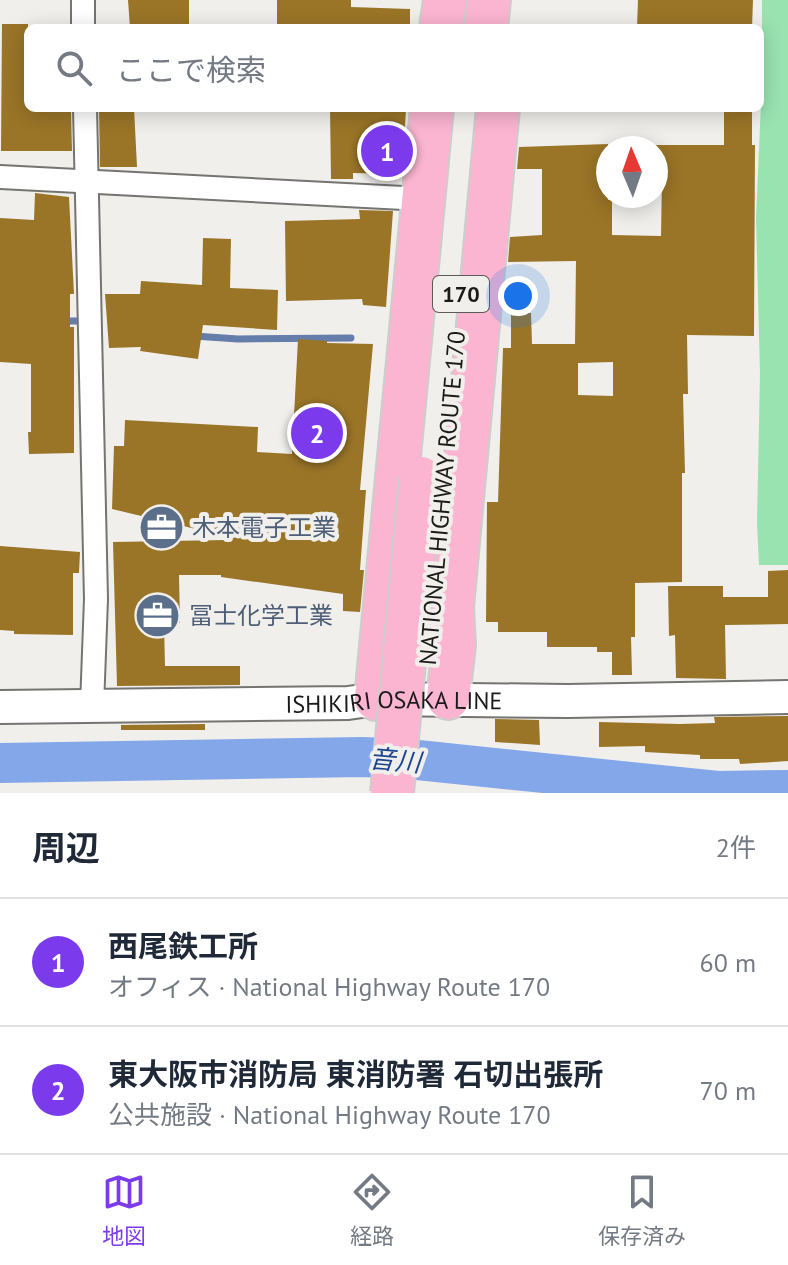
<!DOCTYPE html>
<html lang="ja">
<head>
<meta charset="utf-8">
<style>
	:root { --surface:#fff; --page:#f6f6f7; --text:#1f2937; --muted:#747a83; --line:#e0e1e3; --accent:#7c3aed }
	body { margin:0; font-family:"PT Sans","Noto Sans JP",sans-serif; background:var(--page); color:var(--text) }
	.compass { position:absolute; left:596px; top:136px; width:72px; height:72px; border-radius:50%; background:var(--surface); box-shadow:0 4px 20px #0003; rotate:358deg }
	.you { position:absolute; left:518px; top:296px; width:28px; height:28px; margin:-20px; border:6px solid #fff; border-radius:50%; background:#1a73e8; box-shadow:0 0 0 12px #1a73e833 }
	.badge { display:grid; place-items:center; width:52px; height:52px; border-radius:50%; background:var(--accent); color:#fff; font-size:26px; font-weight:700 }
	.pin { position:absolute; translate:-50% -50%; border:4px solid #fff; box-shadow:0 2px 8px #0006 }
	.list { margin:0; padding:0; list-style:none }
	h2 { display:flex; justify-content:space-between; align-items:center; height:104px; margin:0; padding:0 32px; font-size:34px }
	h2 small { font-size:26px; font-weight:400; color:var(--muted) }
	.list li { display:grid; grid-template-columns:52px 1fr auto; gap:24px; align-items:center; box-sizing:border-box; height:128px; padding:0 32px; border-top:2px solid var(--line) }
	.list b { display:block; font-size:30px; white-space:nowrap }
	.list p { margin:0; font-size:26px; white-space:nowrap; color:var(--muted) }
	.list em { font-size:26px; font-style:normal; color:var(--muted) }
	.icon { flex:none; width:44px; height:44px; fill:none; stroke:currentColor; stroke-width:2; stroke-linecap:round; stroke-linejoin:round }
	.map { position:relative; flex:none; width:788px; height:793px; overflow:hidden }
	.search { position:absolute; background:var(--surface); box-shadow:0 4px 20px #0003; left:24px; right:24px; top:24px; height:88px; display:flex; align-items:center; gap:20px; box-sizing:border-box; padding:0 28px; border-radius:12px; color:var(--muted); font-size:30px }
	.sheet { height:360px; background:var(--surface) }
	nav { display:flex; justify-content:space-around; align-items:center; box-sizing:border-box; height:112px; border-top:2px solid var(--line); background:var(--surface); font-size:22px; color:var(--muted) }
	nav a { display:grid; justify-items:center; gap:4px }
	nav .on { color:var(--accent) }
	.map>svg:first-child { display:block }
</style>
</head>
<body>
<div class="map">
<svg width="788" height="793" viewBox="0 0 788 793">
	<rect width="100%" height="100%" fill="#f1efec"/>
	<path fill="#99e3b1" d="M 762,0 L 788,0 L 788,565 L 759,565 L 757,523 L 760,374 L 756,218 L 762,80 Z"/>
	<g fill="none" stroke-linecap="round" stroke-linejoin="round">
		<g stroke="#647daa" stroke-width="7">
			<path d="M 61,321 L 78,321"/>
			<path d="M 194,336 L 238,339 L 351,338"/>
		</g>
		<path stroke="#83a7e8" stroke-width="40" d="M 0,763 L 362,757 L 408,759 L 718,791 L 788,790"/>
	</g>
	<g fill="#9a7528" fill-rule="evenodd">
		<path d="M 128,0 L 189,0 L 189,28 L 130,28 Z"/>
		<path d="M 277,0 L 351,0 L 351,7 L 410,9 L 410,28 L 277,28 Z"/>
		<path d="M 638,0 L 753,0 L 752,28 L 637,28 Z"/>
		<path d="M 2,24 L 28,24 L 28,108 L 71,108 L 72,151 L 1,151 Z"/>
		<path d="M 99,108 L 134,108 L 137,167 L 100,167 Z"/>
		<path d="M 330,108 L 406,108 L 404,146 L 400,146 L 399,174 L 353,173 L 353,179 L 331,179 Z"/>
		<path d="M 724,108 L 752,108 L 752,145 L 755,145 L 754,336 L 687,335 L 688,394 L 683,394 L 685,473 L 682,473 L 682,582 L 635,583 L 635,637 L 631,637 L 632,675 L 612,675 L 612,652 L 597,652 L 597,647 L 547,647 L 547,632 L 498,632 L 498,622 L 486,622 L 487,502 L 498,502 L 503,348 L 511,348 L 511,313 L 531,313 L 532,344 L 575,344 L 576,261 L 508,262 L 510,237 L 542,235 L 542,169 L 517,169 L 519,147 L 608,144 L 608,200 L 612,200 L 612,235 L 661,236 L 662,178 L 656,178 L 656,145 L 724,145 ZM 613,362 L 613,396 L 578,395 L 578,363 Z"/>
		<path d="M 35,193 L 69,197 L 74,294 L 70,294 L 70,327 L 74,327 L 74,453 L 29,454 L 28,432 L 31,432 L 31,364 L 0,362 L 0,218 L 34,220 Z"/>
		<path d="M 359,210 L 393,211 L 386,307 L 363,305 L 362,299 L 286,301 L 285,221 L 360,219 Z"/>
		<path d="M 203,238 L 231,239 L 230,288 L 278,290 L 277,330 L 203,325 L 198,359 L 140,351 L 141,347 L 109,348 L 105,294 L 140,294 L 141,281 L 202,285 Z"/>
		<path d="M 298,339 L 327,341 L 327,343 L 373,344 L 360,490 L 366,490 L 360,570 L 364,570 L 360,612 L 343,611 L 343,594 L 221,577 L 221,575 L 179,575 L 180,623 L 164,623 L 165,666 L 240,666 L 240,685 L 117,686 L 113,542 L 225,540 L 225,536 L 112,509 L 114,446 L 124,446 L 125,420 L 258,427 L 257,452 L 292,454 Z"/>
		<path d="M 0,546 L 80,552 L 79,573 L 73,573 L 73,635 L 14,634 L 14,631 L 0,630 Z"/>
		<path d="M 788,570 L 788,624 L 725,625 L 726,679 L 676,678 L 675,635 L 669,636 L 668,586 L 723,586 L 723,597 L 768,597 L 768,571 Z"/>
		<path d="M 788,716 L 788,761 L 740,764 L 739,759 L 700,759 L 700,755 L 645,752 L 645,746 L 599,747 L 599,722 L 680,724 L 715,723 L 714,717 Z"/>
		<path d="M 495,719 L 539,720 L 540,745 L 495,742 Z"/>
		<path d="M 205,724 L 205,730 L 121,730 L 121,725 Z"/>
	</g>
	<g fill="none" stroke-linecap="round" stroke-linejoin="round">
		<defs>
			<g id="street">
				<path d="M 83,0 L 83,28"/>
				<path d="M 85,108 L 96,599 L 92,706"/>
				<path d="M 0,177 L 423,199"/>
			</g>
			<g id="secondary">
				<path id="s1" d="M 0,707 L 348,703 L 376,699 L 568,701 L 788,697"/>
			</g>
			<g id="highway">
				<path d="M 441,28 L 445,0"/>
				<path d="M 486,28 L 489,0"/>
				<path d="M 448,698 L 454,645 L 452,607 L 498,108"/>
				<path d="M 376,699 L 432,108"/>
			</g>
		</defs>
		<use href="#street" stroke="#767471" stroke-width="26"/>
		<use href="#secondary" stroke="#767471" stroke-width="36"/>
		<use href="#highway" stroke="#cdcdcc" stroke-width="46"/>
		<use href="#street" stroke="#fff" stroke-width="22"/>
		<use href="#secondary" stroke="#fff" stroke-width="32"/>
		<use href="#highway" stroke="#fbb5d1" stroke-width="42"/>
		<defs>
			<path id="highway-bridge" d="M 392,793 L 421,478"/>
		</defs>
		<use href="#highway-bridge" stroke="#cdcdcc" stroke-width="46" stroke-linecap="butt"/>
		<use href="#highway-bridge" stroke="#fbb5d1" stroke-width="42"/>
	</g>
	<defs>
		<symbol id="office-disc" viewBox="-11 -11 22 22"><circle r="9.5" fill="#5c6f8a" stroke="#f1efec"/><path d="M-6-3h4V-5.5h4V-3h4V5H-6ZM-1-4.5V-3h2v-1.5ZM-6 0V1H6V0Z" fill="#fff"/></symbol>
	</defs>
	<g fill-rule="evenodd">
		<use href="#office-disc" x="136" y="502" width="51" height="51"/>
		<use href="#office-disc" x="132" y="590" width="51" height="51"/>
	</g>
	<g text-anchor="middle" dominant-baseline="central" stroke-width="8" stroke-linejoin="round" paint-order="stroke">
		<rect fill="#f1efec" stroke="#5b5a58" stroke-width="2" x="433" y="276" width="56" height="36" rx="6"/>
		<g font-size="22" font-weight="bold" fill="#1b1a19">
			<text x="461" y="294">170</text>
		</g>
		<g font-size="24" fill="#1b1a19" stroke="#f1efec">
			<text transform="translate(442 498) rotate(-85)">NATIONAL HIGHWAY ROUTE 170</text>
			<text stroke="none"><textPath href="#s1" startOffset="394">ISHIKIRI OSAKA LINE</textPath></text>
		</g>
		<g font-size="24" fill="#4e5e75" stroke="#f1efec" text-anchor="start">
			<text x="192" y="527">木本電子工業</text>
			<text x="189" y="615">冨士化学工業</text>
		</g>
		<g font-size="26" font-style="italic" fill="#1d4691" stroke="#f1efec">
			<text transform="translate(395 760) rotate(5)">音川</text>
		</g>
	</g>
</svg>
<svg class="compass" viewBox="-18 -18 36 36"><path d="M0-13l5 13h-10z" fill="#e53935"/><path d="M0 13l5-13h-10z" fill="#747a83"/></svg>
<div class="you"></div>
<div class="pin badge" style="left:387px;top:151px">1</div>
<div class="pin badge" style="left:317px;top:433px">2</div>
<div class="search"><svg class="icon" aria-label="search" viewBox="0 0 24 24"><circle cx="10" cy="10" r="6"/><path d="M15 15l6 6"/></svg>ここで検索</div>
</div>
<section class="sheet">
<h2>周辺<small>2件</small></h2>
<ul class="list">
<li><span class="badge">1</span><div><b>西尾鉄工所</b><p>オフィス · National Highway Route 170</p></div><em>60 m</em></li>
<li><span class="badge">2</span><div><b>東大阪市消防局 東消防署 石切出張所</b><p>公共施設 · National Highway Route 170</p></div><em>70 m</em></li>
</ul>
</section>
<nav>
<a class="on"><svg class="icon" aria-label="map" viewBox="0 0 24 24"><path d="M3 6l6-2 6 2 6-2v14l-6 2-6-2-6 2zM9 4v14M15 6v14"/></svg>地図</a>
<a><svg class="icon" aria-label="directions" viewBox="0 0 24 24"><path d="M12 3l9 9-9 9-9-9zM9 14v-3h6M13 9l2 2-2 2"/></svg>経路</a>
<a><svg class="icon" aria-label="saved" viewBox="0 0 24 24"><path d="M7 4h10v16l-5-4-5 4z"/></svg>保存済み</a>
</nav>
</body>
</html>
